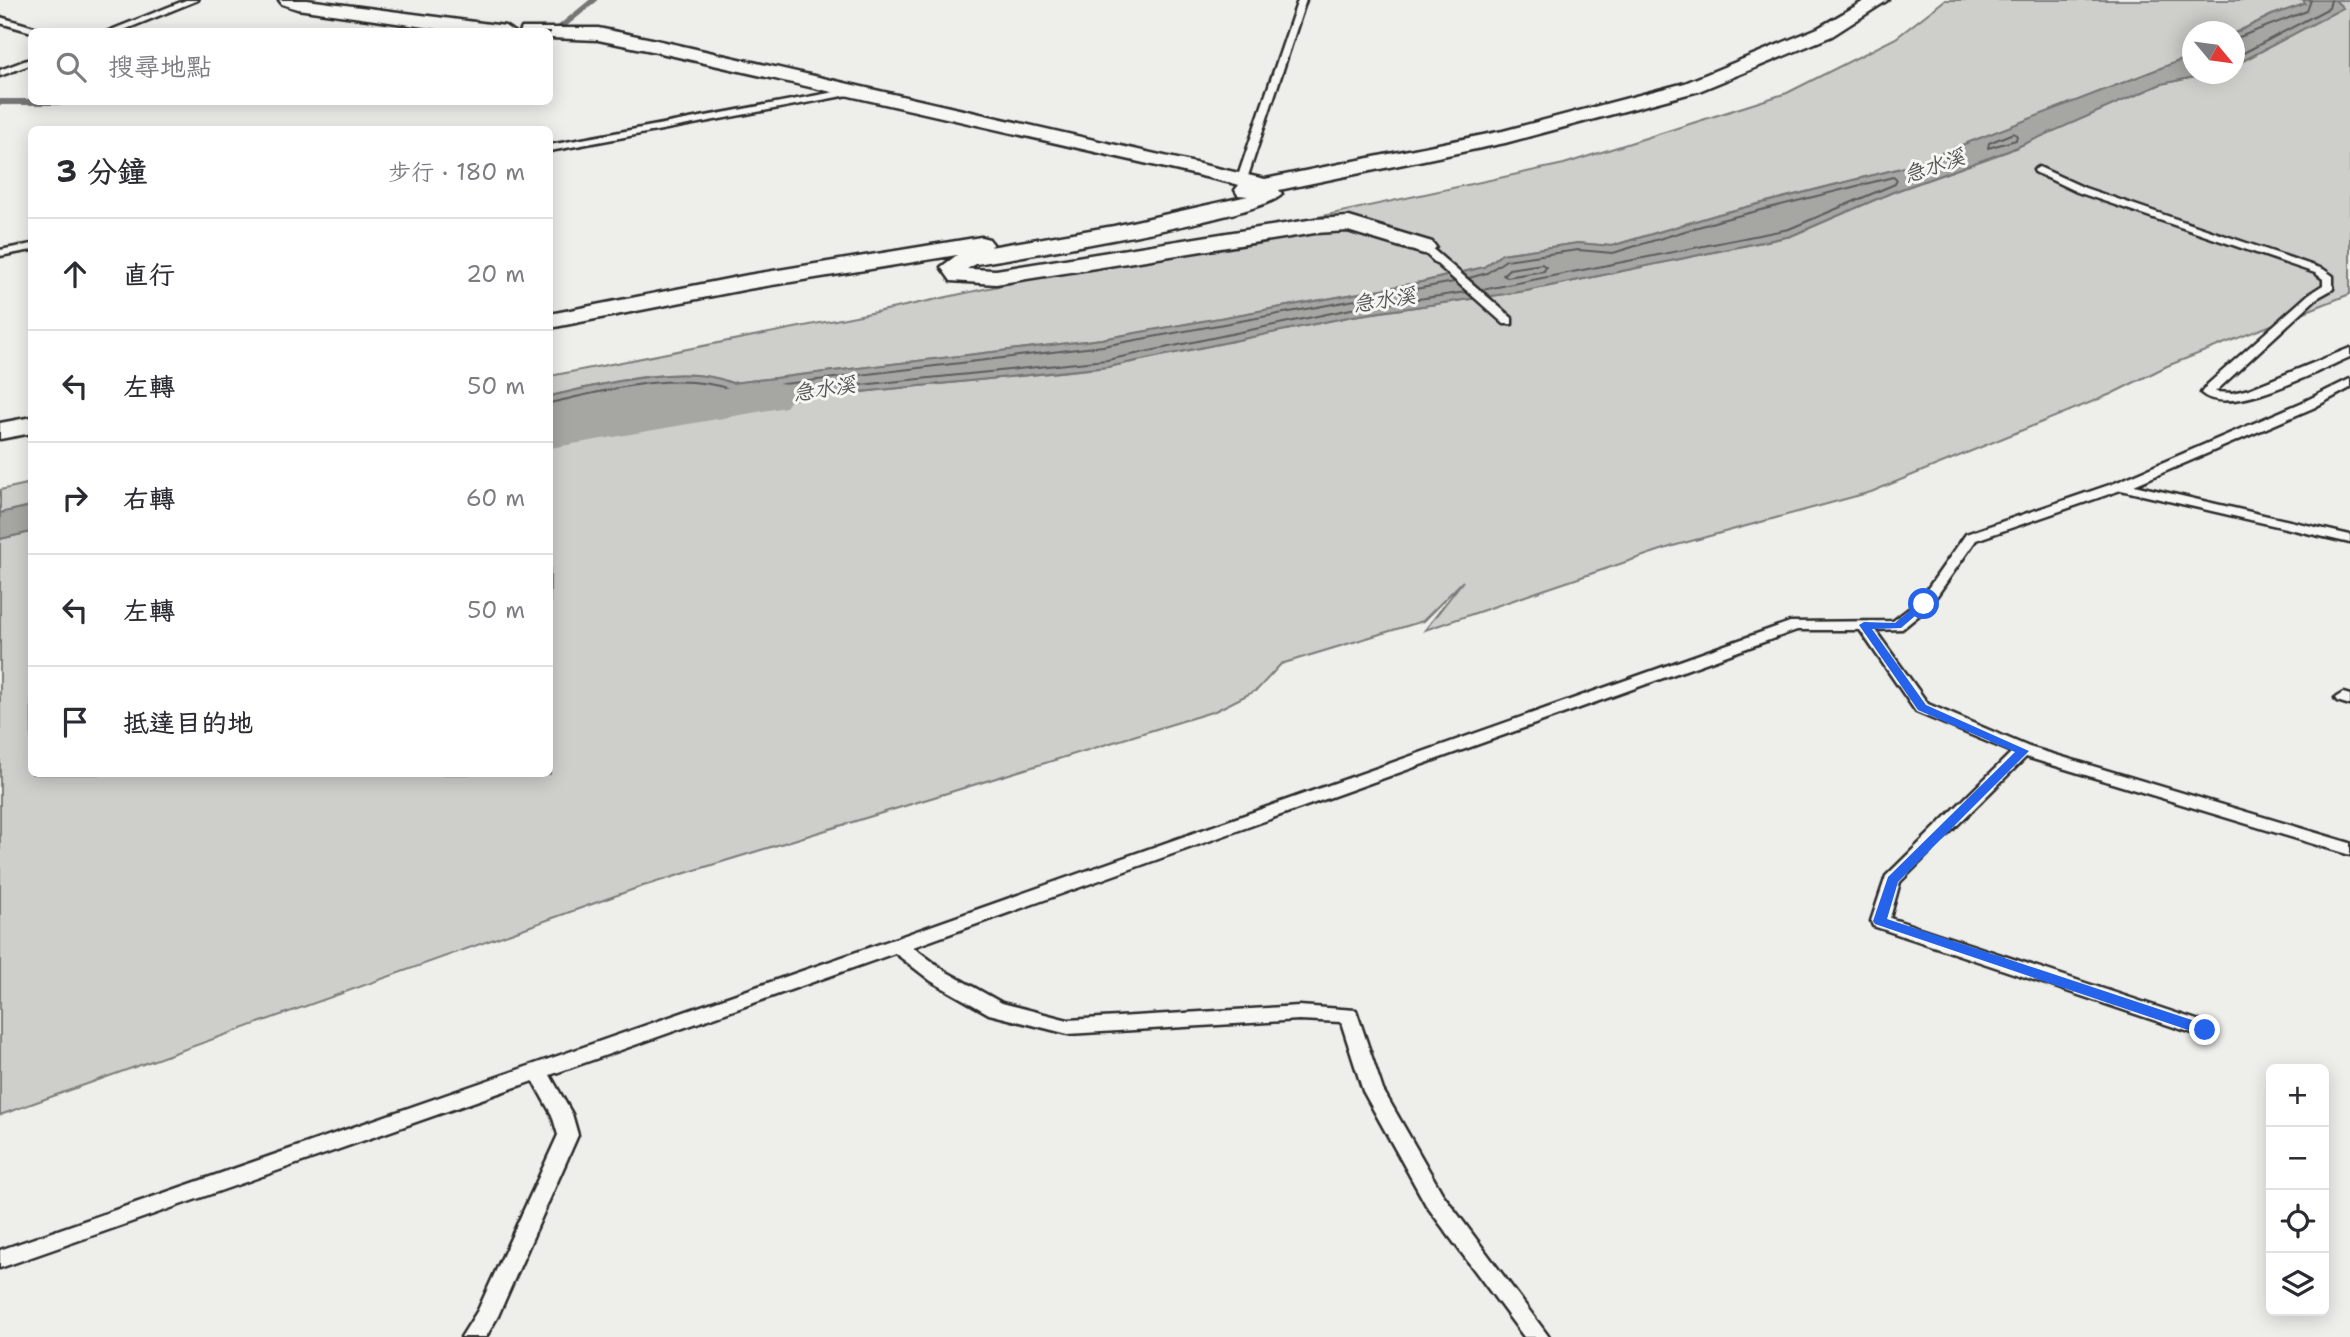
<!DOCTYPE html>
<html lang="zh-TW">
<head>
<meta charset="utf-8">
<style>
	:root { --surface:#fff; --page:#f7f7f7; --text:#2b2b33; --muted:#7c7c81; --line:#e1e1e2 }
	body { margin:0; font-family:"Shantell Sans","LXGW WenKai TC",sans-serif; background:var(--page); color:var(--text) }
	.controls { position:absolute; right:21px; bottom:21px; display:grid; overflow:hidden; border-radius:10px; box-shadow:0 4px 18px #0003 }
	.controls button { width:63px; height:63px; display:grid; place-items:center; padding:0; border:0; border-bottom:2px solid var(--line); background:var(--surface); color:var(--text); font:35px sans-serif }
	.compass { position:absolute; left:2182px; top:21px; width:63px; height:63px; border-radius:50%; background:var(--surface); box-shadow:0 4px 18px #0003; rotate:119deg }
	.stop { position:absolute; width:21px; height:21px; margin:-16px; border:5px solid #2563eb; border-radius:50%; background:#fff }
	.stop.end { background:#2563eb; border-color:#fff; box-shadow:0 2px 7px #0008 }
	.list { margin:0; padding:0; list-style:none }
	h2 { display:flex; justify-content:space-between; align-items:center; height:91px; margin:0; padding:0 28px; font-size:30px }
	h2 small { font-size:23px; font-weight:400; color:var(--muted) }
	.list li { display:grid; grid-template-columns:46px 1fr auto; gap:21px; align-items:center; box-sizing:border-box; height:112px; padding:0 28px; border-top:2px solid var(--line) }
	.list b { display:block; font-size:26px; white-space:nowrap }
	.list em { font-size:23px; font-style:normal; color:var(--muted) }
	.icon { flex:none; width:38px; height:38px; fill:none; stroke:currentColor; stroke-width:2; stroke-linecap:round; stroke-linejoin:round }
	.map { position:relative; flex:none; width:2350px; height:1337px; overflow:hidden }
	.search { position:absolute; background:var(--surface); box-shadow:0 4px 18px #0003; left:28px; top:28px; width:525px; height:77px; display:flex; align-items:center; gap:18px; box-sizing:border-box; padding:0 24px; border-radius:10px; color:var(--muted); font-size:26px }
	.panel { position:absolute; background:var(--surface); box-shadow:0 4px 18px #0003; left:28px; top:126px; width:525px; height:651px; border-radius:10px }
	.map>svg:first-child { display:block }
</style>
</head>
<body>
<div class="map">
<svg width="2350" height="1337" viewBox="0 0 2350 1337">
	<rect width="100%" height="100%" fill="#eeeeea"/>
	<filter id="ink" filterUnits="userSpaceOnUse"><feTurbulence type="fractalNoise" baseFrequency=".0143" numOctaves="2"/><feDisplacementMap in="SourceGraphic" scale="14" xChannelSelector="R" yChannelSelector="G"/><feConvolveMatrix kernelMatrix="1 2 1 2 8 2 1 2 1" color-interpolation-filters="sRGB"/></filter>
	<g filter="url(#ink)">
		<g fill="#cececa" stroke="#7c7c7a" stroke-width="2">
			<path d="M 1945,0 L 2303,0 L 2305,4 L 2272,15 L 2235,33 L 2192,32 L 2192,56 L 1905,167 L 1719,214 L 1611,246 L 1578,243 L 1502,254 L 1484,267 L 1421,282 L 1102,339 L 732,383 C 684,362 599,385 550,396 L 550,376 L 891,309 L 1564,164 L 1787,93 L 1896,38 Z"/>
			<path d="M 2335,0 L 2350,0 L 2350,294 L 2167,366 L 2111,394 L 1871,492 L 1673,546 L 1425,630 L 1463,581 L 1423,621 L 1281,664 L 1257,690 L 1215,711 L 640,887 L 0,1115 L 0,539 L 31,532 L 32,774 L 550,774 L 550,430 L 634,415 L 1108,367 L 1353,316 L 1526,291 L 1791,236 L 1893,192 L 2008,151 L 2161,84 L 2209,74 L 2234,74 L 2235,65 L 2342,8 Z"/>
			<path d="M 31,483 L 31,506 L 0,513 L 0,490 Z"/>
		</g>
		<g fill="#a6a6a3" stroke="#757573" stroke-width="2">
			<path d="M 2303,0 L 2335,0 L 2343,8 L 2235,65 L 2235,33 L 2272,15 L 2305,4 Z"/>
			<path d="M 2192,56 L 2192,74 L 2209,74 L 2161,84 L 2008,151 L 1893,192 L 1791,236 L 1526,291 L 1353,316 L 1108,367 L 634,415 L 550,430 L 550,396 C 600,385 684,362 732,383 L 1102,339 L 1422,282 L 1484,267 L 1502,254 L 1578,243 L 1612,246 L 1719,214 L 1905,167 Z"/>
			<path d="M 31,506 L 31,532 L 0,539 L 0,513 Z"/>
		</g>
		<g fill="none" stroke-linecap="round" stroke-linejoin="round">
			<g stroke="#5c5c5b" stroke-width="2">
				<path d="M 2234,39 L 2307,11 L 2311,0"/>
				<path d="M 2234,58 L 2329,8 L 2331,0"/>
				<path d="M 2013,133 L 2017,135 L 2016,140 L 1988,148 L 1989,143 Z"/>
				<path d="M 1542,264 L 1546,267 L 1544,271 L 1507,277 L 1503,275 L 1509,269 Z"/>
				<path d="M 1469,278 L 1487,273 L 1506,260 L 1578,250 L 1613,253 L 1721,220 L 1893,177 L 1897,180 L 1895,184 L 1789,229 L 1482,290"/>
				<path d="M 550,403 C 609,390 674,370 733,390 L 1103,346 L 1454,282"/>
				<path d="M 550,423 L 633,408 L 1107,360 L 1351,309 L 1466,292"/>
			</g>
			<g stroke="#757573" stroke-width="6">
				<path d="M 550,36 L 594,0"/>
				<path d="M 0,102 L 63,102"/>
			</g>
			<path fill="#a6a6a3" fill-rule="evenodd" d="M 768,381 L 786,385 L 794,396 L 786,407 L 550,448 L 550,416 Z"/>
			<defs>
				<g id="lane">
					<path d="M 186,0 L 198,0 L 119,32 L 106,32 Z"/>
					<path d="M 1298,0 L 1306,0 L 1247,179 L 1238,181 L 1237,179 Z"/>
					<path d="M 0,17 L 44,30 L 45,32 L 32,32 L 0,23 Z"/>
					<path d="M 32,58 L 32,64 L 0,76 L 0,70 Z"/>
					<path d="M 856,88 L 861,91 L 859,93 L 550,151 L 550,145 Z"/>
					<path d="M 2039,167 L 2085,188 L 2323,269 L 2333,276 L 2333,289 L 2317,298 L 2215,392 L 2233,393 L 2249,389 L 2350,348 L 2350,357 C 2319,370 2229,419 2201,393 L 2208,384 L 2309,294 L 2323,285 L 2323,279 L 2315,273 L 2077,192 L 2035,172 L 2034,170 Z"/>
					<path d="M 32,244 L 32,250 L 0,256 L 0,250 Z"/>
					<path d="M 1420,245 L 1428,245 L 1512,318 L 1512,324 L 1504,324 L 1420,249 Z"/>
					<path d="M 2350,379 L 2350,388 L 2313,408 L 2134,485 L 2350,535 L 2350,543 L 2121,490 L 1976,540 L 1929,607 L 1902,629 L 1875,630 L 1928,704 L 2029,747 L 2350,843 L 2350,855 L 2026,757 L 1900,882 L 1890,918 L 2212,1025 L 2215,1030 L 2212,1035 L 2205,1037 L 2198,1035 L 1873,926 L 1871,921 L 1886,876 L 2012,752 L 1916,712 L 1860,630 L 1797,630 L 913,947 L 945,971 L 1002,1003 L 1068,1020 L 1299,1006 L 1356,1010 L 1383,1090 L 1442,1193 L 1549,1337 L 1524,1337 L 1426,1205 L 1363,1091 L 1341,1022 L 1299,1020 L 1068,1034 L 989,1014 L 931,981 L 895,953 L 550,1075 L 572,1114 L 578,1135 L 498,1316 L 486,1337 L 461,1337 L 478,1310 L 558,1135 L 552,1115 L 533,1081 L 0,1268 L 0,1250 L 891,940 L 1790,622 L 1893,621 L 1919,601 L 1966,534 L 2115,483 L 2303,402 Z"/>
					<path d="M 2343,693 L 2350,695 L 2350,705 L 2337,701 L 2335,698 Z"/>
				</g>
				<g id="street">
					<path d="M 279,0 L 307,0 L 505,26 L 514,32 L 460,32 L 297,9 L 282,4 Z"/>
					<path d="M 1866,0 L 1888,0 L 1832,36 L 1699,91 L 1505,143 L 1279,190 L 1282,194 C 1266,217 1018,257 976,264 L 967,269 L 996,270 L 1315,219 L 1349,217 L 1432,242 L 1436,247 L 1432,252 L 1424,254 L 1348,231 L 1315,233 L 996,284 L 951,281 L 941,267 L 957,255 L 748,289 L 550,328 L 550,314 L 748,275 L 981,237 L 989,239 L 993,244 L 990,247 L 1114,226 L 1248,196 L 1238,195 L 1235,190 L 1239,185 L 1236,184 L 652,51 L 598,40 L 550,38 L 550,32 L 520,32 L 522,28 L 598,28 L 652,39 L 1265,179 L 1503,131 L 1685,83 L 1818,28 Z"/>
					<path d="M 32,417 L 32,433 L 0,439 L 0,423 Z"/>
				</g>
			</defs>
			<use href="#lane" stroke="#2b2b2b" stroke-width="5"/>
			<use href="#street" stroke="#2b2b2b" stroke-width="5"/>
			<use href="#lane" fill="#f6f6f2" fill-rule="evenodd"/>
			<use href="#street" fill="#f6f6f2" fill-rule="evenodd"/>
		</g>
	</g>
	<path fill="#2563eb" d="M 1920,602 L 1929,604 L 1901,628 L 1872,629 L 1926,705 L 2029,751 L 1898,882 L 1887,919 L 2210,1026 L 2210,1034 L 2200,1034 L 1875,924 L 1873,921 L 1888,877 L 2015,752 L 1918,710 L 1859,625 L 1864,622 L 1895,623 Z"/>
	<g text-anchor="middle" dominant-baseline="central" stroke-width="6" stroke-linejoin="round" paint-order="stroke">
		<g font-size="21" font-style="italic" fill="#565655" stroke="#f6f6f2">
			<text transform="translate(1934 166) rotate(-19)">急水溪</text>
			<text transform="translate(1384 300) rotate(-9)">急水溪</text>
			<text transform="translate(824 389) rotate(-9)">急水溪</text>
		</g>
	</g>
</svg>
<div class="controls">
<button>+</button>
<button>−</button>
<button><svg class="icon" aria-label="locate" viewBox="0 0 24 24"><circle cx="12" cy="12" r="6"/><path d="M12 2v4M12 18v4M2 12h4M18 12h4"/></svg></button>
<button><svg class="icon" aria-label="layers" viewBox="0 0 24 24"><path d="M12 4l9 5-9 5-9-5zM3 14l9 5 9-5"/></svg></button>
</div>
<svg class="compass" viewBox="-18 -18 36 36"><path d="M0-13l5 13h-10z" fill="#e53935"/><path d="M0 13l5-13h-10z" fill="#7c7c81"/></svg>
<div class="stop" style="left:1924px;top:604px"></div>
<div class="stop end" style="left:2205px;top:1030px"></div>
<div class="search"><svg class="icon" aria-label="search" viewBox="0 0 24 24"><circle cx="10" cy="10" r="6"/><path d="M15 15l6 6"/></svg>搜尋地點</div>
<section class="panel">
<h2>3 分鐘<small>步行 · 180 m</small></h2>
<ul class="list">
<li><svg class="icon" aria-label="ahead" viewBox="0 0 24 24"><path d="M12 20V5M6 11l6-6 6 6"/></svg><div><b>直行</b></div><em>20 m</em></li>
<li><svg class="icon" aria-label="left" viewBox="0 0 24 24"><path d="M17 20v-9H6M10 6l-5 5 5 5"/></svg><div><b>左轉</b></div><em>50 m</em></li>
<li><svg class="icon" aria-label="right" viewBox="0 0 24 24"><path d="M7 20v-9h11M14 6l5 5-5 5"/></svg><div><b>右轉</b></div><em>60 m</em></li>
<li><svg class="icon" aria-label="left" viewBox="0 0 24 24"><path d="M17 20v-9H6M10 6l-5 5 5 5"/></svg><div><b>左轉</b></div><em>50 m</em></li>
<li><svg class="icon" aria-label="arrive" viewBox="0 0 24 24"><path d="M6 21V4h12l-3 4 3 4H6"/></svg><div><b>抵達目的地</b></div></li>
</ul>
</section>
</div>
</body>
</html>
